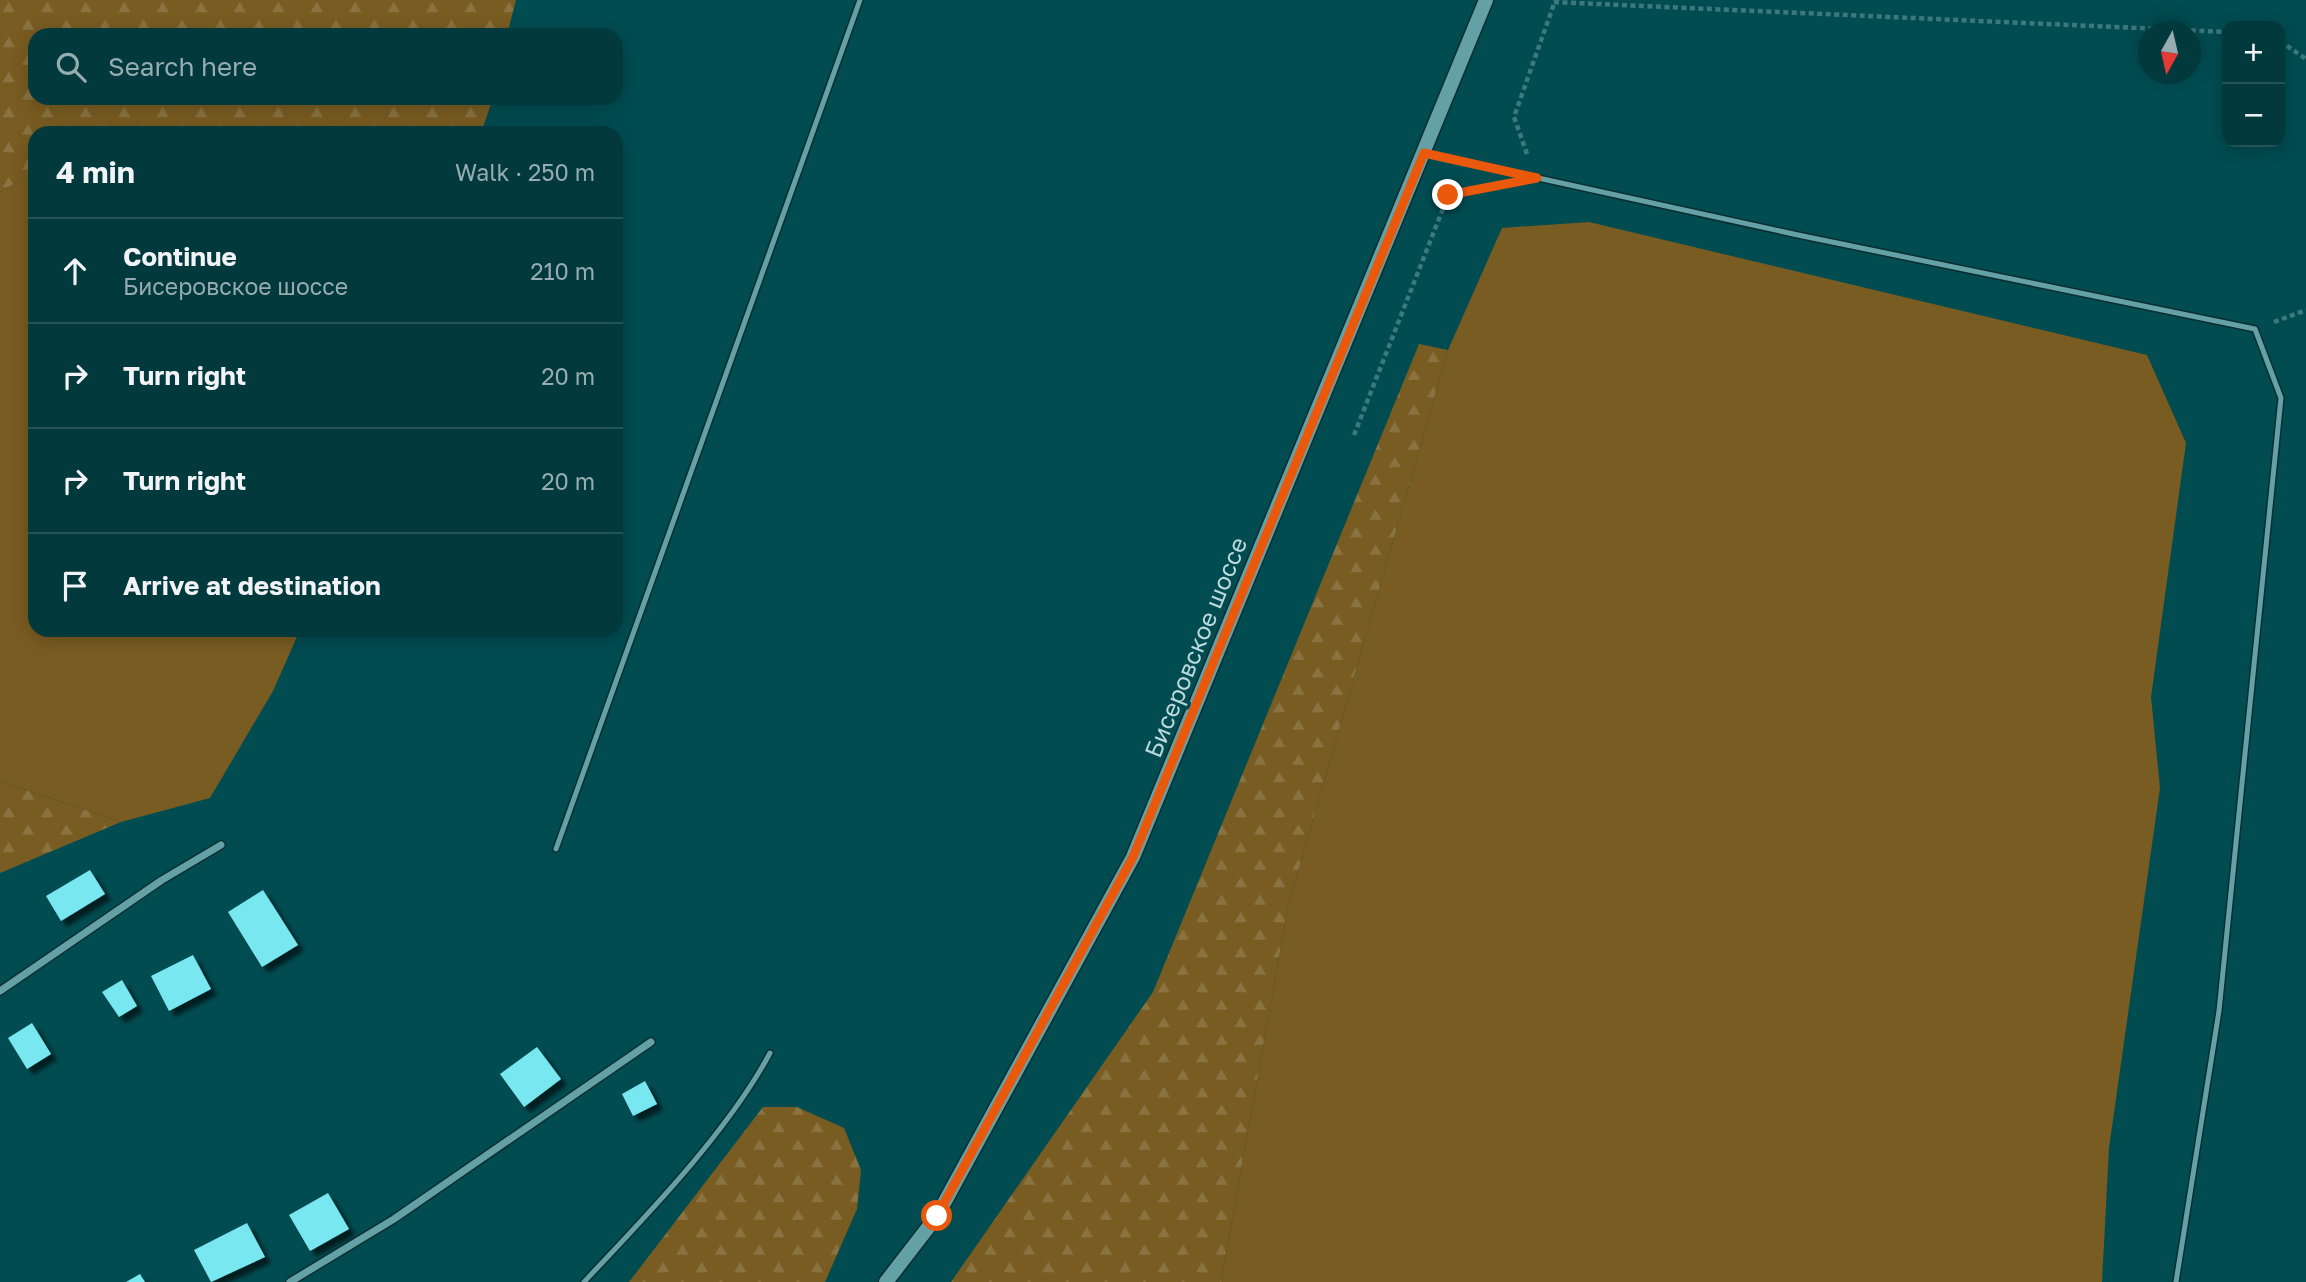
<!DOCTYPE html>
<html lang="en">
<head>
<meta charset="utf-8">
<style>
	:root { --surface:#01393d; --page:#0f4448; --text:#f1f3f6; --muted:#96acb0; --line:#235357 }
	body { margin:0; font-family:"Golos Text",sans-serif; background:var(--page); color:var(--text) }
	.controls { position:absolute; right:21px; top:21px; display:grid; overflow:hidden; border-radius:14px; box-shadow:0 4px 18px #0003 }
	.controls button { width:63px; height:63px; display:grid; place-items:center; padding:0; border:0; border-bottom:2px solid var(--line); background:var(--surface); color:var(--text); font:35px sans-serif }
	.compass { position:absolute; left:2138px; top:21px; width:63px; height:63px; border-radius:50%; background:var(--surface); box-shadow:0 4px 18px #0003; rotate:188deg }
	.stop { position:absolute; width:21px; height:21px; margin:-16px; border:5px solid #ea580c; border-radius:50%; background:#fff }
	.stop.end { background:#ea580c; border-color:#fff; box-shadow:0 2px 7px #0008 }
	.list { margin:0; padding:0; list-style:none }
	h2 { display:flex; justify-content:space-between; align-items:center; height:91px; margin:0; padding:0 28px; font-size:30px }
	h2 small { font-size:23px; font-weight:400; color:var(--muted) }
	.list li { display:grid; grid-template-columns:46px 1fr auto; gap:21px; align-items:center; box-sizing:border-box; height:105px; padding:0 28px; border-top:2px solid var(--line) }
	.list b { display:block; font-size:26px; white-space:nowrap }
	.list p { margin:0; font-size:23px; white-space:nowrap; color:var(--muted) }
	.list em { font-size:23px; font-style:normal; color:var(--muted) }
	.icon { flex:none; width:38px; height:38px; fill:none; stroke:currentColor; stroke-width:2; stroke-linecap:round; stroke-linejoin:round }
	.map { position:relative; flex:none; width:2306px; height:1282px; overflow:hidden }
	.search { position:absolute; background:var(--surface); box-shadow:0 4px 18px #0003; left:28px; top:28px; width:595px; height:77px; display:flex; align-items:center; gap:18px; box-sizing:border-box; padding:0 24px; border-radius:21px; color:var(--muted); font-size:26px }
	.panel { position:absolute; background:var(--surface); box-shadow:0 4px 18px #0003; left:28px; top:126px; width:595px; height:511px; border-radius:21px }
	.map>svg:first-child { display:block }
</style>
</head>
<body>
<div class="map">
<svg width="2306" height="1282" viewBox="0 0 2306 1282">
	<defs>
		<pattern id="forest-firs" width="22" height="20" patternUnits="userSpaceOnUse" patternTransform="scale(1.75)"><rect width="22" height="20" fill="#795c21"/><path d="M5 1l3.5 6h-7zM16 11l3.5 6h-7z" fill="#8a7341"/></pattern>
		<filter id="shadow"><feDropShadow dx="6" dy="6" stdDeviation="2" flood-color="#0009"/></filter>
	</defs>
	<rect width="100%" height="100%" fill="#014c51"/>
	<g fill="#795c21">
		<path d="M 35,172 L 35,630 L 300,630 L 273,691 L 210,798 L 121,822 L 0,781 L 0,192 Z"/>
		<path d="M 1589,222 L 2147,355 L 2186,443 L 2151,697 L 2160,788 L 2109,1148 L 2102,1282 L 1221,1282 L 1288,907 L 1448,350 L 1502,228 Z"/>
	</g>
	<g fill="url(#forest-firs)">
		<path d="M 0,0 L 516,0 L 507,35 L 35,35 L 35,98 L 493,98 L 481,133 L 35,133 L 35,172 L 0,192 Z"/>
		<path d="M 1419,344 L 1448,350 L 1288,907 L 1221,1282 L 951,1282 L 1153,992 Z"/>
		<path d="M 0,781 L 121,822 L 0,873 Z"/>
		<path d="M 763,1107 L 797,1107 L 844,1128 L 861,1170 L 857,1209 L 825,1282 L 629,1282 Z"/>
	</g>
	<g fill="#79e7f0" filter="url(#shadow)">
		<path d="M 90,870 L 105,894 L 61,921 L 46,896 Z"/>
		<path d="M 263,890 L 298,945 L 262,967 L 228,912 Z"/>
		<path d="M 193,955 L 211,989 L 169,1011 L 151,976 Z"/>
		<path d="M 122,980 L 137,1006 L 119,1017 L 102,992 Z"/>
		<path d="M 32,1023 L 51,1054 L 27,1069 L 8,1038 Z"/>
		<path d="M 537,1047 L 561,1079 L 524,1107 L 500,1074 Z"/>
		<path d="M 645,1081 L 657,1104 L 633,1116 L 622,1094 Z"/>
		<path d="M 328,1193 L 349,1229 L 310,1251 L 289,1215 Z"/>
		<path d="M 247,1223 L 265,1257 L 211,1282 L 194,1250 Z"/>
		<path d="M 140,1274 L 145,1282 L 126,1282 Z"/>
	</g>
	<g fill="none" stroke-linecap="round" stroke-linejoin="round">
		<defs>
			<g id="lane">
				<path d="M 1424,153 L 1798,235 L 2255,329 L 2281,398 L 2219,1011 L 2176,1282"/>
				<path d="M 556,849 L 860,0"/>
				<path d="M 584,1282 C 646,1216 728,1132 770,1053"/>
			</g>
			<g id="street">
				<path d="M 0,991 L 162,880 L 221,845"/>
				<path d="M 290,1282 L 394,1219 L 651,1042"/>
			</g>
			<path id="secondary" d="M 886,1282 L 937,1216 L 1133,857 L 1486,0"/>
		</defs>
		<use href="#lane" stroke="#0d2e31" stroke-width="8"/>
		<use href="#street" stroke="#0d2e31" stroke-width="10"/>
		<use href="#secondary" stroke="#0d2e31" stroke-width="17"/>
		<g stroke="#3c797d" stroke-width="4.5" stroke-dasharray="5 3.5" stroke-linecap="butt">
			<path d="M 1554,2 L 2227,32"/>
			<path d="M 2280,41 L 2306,59"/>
			<path d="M 1527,154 L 1514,117 L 1555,1"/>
			<path d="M 2274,322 L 2306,310"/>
			<path d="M 1354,435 L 1448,196 L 1482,189"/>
		</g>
		<use href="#lane" stroke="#64a1a6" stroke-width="5"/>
		<use href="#street" stroke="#64a1a6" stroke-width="7"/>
		<use href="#secondary" stroke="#64a1a6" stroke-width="14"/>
	</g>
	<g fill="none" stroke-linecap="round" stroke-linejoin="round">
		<path stroke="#ea580c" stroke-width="9" d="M 937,1216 L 1133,857 L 1424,153 L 1537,178 L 1448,195"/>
	</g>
	<g text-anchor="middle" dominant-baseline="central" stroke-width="7" stroke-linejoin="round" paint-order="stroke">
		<g font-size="24" fill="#bbd9dc" stroke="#014c51">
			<text transform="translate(1195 647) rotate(-68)">Бисеровское шоссе</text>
		</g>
	</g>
</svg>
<div class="controls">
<button>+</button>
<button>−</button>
</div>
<svg class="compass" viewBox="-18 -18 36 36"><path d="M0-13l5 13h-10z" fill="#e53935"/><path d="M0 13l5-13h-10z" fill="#96acb0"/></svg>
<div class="stop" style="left:937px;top:1216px"></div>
<div class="stop end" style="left:1448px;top:195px"></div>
<div class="search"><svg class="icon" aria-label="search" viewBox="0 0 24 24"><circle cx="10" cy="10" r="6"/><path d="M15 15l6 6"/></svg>Search here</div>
<section class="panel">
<h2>4 min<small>Walk · 250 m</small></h2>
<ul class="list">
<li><svg class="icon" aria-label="ahead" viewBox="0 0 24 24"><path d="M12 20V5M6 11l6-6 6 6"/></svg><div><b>Continue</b><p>Бисеровское шоссе</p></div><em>210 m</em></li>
<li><svg class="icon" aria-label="right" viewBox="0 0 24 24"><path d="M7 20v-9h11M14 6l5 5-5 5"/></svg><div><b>Turn right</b></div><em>20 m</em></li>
<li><svg class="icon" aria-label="right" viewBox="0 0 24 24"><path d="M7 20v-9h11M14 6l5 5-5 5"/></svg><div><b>Turn right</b></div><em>20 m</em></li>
<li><svg class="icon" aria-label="arrive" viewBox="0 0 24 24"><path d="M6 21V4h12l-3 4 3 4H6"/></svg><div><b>Arrive at destination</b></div></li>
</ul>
</section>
</div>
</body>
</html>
